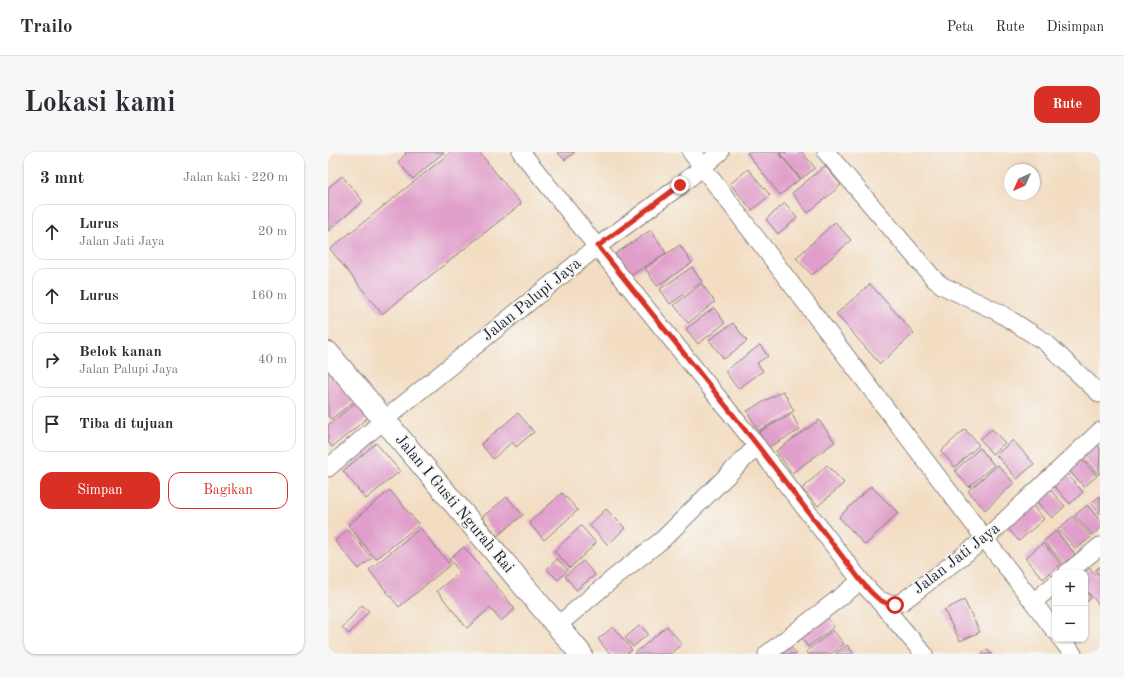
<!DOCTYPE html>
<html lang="id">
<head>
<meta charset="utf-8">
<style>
	:root { --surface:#fff; --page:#f7f7f7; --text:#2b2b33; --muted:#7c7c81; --line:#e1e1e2; --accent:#d93025 }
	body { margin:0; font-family:"Old Standard TT",serif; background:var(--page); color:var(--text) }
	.controls { position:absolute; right:12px; bottom:12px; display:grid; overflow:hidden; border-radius:8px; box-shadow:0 1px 3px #0004 }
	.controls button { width:36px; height:36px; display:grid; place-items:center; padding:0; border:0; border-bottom:1px solid var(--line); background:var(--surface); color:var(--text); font:20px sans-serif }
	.compass { position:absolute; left:676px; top:12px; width:36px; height:36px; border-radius:50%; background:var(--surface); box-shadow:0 1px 3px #0004; rotate:225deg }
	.stop { position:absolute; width:12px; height:12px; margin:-9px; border:3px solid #d93025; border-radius:50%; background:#fff }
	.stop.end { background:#d93025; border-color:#fff; box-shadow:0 1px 4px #0008 }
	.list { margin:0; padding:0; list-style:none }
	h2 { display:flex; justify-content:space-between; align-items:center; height:52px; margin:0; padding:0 16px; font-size:17px }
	h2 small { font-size:13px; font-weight:400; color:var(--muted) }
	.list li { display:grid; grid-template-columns:26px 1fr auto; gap:12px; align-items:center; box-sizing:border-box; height:56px; margin:0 8px 8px; padding:0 8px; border:1px solid var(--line); border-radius:12px }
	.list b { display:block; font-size:15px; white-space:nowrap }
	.list p { margin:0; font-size:13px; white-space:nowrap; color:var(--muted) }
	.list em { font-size:13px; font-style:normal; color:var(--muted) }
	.actions { display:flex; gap:8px; padding:12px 16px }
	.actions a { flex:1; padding:9px 0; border:1px solid var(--accent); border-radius:12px; text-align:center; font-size:14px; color:var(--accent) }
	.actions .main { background:var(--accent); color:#fff }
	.icon { flex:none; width:22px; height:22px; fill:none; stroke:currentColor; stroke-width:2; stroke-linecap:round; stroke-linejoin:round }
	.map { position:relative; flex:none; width:772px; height:502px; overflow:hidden; border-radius:12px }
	header { display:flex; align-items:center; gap:24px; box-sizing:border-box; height:56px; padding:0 20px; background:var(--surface); border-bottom:1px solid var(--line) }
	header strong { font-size:19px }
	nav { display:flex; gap:22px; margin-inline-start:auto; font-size:14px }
	.intro { display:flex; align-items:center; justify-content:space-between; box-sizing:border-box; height:96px; padding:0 24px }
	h1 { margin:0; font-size:28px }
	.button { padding:10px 18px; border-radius:12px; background:var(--accent); color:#fff; font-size:14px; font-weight:700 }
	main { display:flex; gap:24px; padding:0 24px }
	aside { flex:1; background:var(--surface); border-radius:12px; box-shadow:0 1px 3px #0004 }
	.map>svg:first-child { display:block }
</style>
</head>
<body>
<header>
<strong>Trailo</strong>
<nav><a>Peta</a><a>Rute</a><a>Disimpan</a></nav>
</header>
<div class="intro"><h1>Lokasi kami</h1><a class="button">Rute</a></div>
<main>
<aside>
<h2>3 mnt<small>Jalan kaki · 220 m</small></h2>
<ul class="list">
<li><svg class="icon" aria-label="ahead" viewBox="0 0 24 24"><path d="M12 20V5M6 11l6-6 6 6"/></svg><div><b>Lurus</b><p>Jalan Jati Jaya</p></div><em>20 m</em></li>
<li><svg class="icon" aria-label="ahead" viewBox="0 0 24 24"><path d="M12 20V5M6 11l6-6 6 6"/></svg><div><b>Lurus</b></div><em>160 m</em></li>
<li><svg class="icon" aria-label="right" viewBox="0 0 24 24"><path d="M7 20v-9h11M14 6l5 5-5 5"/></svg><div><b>Belok kanan</b><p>Jalan Palupi Jaya</p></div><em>40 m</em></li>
<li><svg class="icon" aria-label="arrive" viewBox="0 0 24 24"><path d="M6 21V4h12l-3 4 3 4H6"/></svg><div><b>Tiba di tujuan</b></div></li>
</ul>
<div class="actions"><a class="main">Simpan</a><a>Bagikan</a></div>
</aside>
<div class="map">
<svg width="772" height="502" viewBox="0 0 772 502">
	<rect width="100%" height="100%" fill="#f6f6f2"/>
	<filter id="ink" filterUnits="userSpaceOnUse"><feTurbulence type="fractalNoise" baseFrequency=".025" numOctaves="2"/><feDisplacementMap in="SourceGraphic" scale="8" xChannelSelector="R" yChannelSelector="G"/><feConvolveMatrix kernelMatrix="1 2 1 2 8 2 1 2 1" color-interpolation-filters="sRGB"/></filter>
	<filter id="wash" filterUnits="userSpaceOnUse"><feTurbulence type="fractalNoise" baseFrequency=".012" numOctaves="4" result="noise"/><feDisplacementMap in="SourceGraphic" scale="16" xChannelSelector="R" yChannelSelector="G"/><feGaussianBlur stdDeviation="0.9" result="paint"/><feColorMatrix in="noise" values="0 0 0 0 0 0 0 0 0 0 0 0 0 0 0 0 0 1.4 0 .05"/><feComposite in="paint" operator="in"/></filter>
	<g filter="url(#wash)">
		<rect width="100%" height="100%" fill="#f3ddc2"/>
		<g id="blocks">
			<g fill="#e09eca">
				<path d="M 77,0 L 116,0 L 85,27 L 70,10 L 78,2 Z"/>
				<path d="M 123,0 L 151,0 L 193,52 L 54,162 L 2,97 Z"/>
				<path d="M 229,0 L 247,0 L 237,8 Z"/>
				<path d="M 420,0 L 450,0 L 472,27 L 452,43 L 419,1 Z"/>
				<path d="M 451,0 L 474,0 L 487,16 L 473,27 Z"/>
				<path d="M 497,14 L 513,33 L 480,61 L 464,41 Z"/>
				<path d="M 420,17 L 442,43 L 424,58 L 402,32 Z"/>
				<path d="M 14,24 L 35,49 L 0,79 L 0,36 Z"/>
				<path d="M 457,51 L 469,66 L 450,82 L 438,67 Z"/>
				<path d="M 507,70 L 523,88 L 484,123 L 468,106 Z"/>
				<path d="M 323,78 L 338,101 L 302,124 L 287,102 Z"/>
				<path d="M 352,93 L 364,111 L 329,134 L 317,116 Z"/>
				<path d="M 364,115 L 374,130 L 342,152 L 332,137 Z"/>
				<path d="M 374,132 L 387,150 L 360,171 L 346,153 Z"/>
				<path d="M 542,132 L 586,181 L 552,212 L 508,162 Z"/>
				<path d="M 386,156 L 397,171 L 370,192 L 358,177 Z"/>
				<path d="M 405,171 L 419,189 L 396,207 L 381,188 Z"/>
				<path d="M 432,193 L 440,204 L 429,211 L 435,219 L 410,237 L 397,219 Z"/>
				<path d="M 0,211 L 29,247 L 3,267 L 0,264 Z"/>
				<path d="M 455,239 L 466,259 L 430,279 L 419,259 Z"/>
				<path d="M 31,248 L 43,263 L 4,295 L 0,290 L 0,273 Z"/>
				<path d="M 190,261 L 206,280 L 188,295 L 184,290 L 165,307 L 153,292 Z"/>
				<path d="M 464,262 L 472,278 L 439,296 L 431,280 Z"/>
				<path d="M 491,268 L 507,290 L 464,321 L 448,299 Z"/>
				<path d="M 637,277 L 651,293 L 627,315 L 613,299 Z"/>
				<path d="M 664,277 L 677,291 L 664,302 L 652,287 Z"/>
				<path d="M 685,288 L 706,312 L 689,327 L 668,303 Z"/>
				<path d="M 766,289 L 772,296 L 771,323 L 752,302 Z"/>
				<path d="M 48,291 L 72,319 L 38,347 L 15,319 Z"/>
				<path d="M 652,296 L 666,313 L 641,335 L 627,319 Z"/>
				<path d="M 749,302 L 769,324 L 756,335 L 736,313 Z"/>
				<path d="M 499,313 L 516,331 L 490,354 L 474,337 Z"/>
				<path d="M 670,313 L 686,331 L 657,358 L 640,339 Z"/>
				<path d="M 734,316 L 755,340 L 742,352 L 721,328 Z"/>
				<path d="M 714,329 L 737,354 L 724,366 L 701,341 Z"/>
				<path d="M 543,334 L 570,361 L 537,393 L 511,365 Z"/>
				<path d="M 62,338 L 91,373 L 48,407 L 20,373 Z"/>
				<path d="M 234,341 L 250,358 L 216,388 L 201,371 Z"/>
				<path d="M 696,344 L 716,367 L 691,389 L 671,367 Z"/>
				<path d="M 772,344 L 772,362 L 763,351 Z"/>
				<path d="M 179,345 L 195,363 L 169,384 L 154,365 Z"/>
				<path d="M 759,353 L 772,368 L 772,377 L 764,383 L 747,363 Z"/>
				<path d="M 278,357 L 297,376 L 280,393 L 261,373 Z"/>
				<path d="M 745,364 L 763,385 L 748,397 L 730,377 Z"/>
				<path d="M 253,374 L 268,391 L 242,416 L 226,399 Z"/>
				<path d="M 92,376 L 122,413 L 71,455 L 41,418 Z"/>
				<path d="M 20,378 L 44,406 L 31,417 L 7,389 Z"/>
				<path d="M 728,379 L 747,402 L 736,412 L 716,389 Z"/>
				<path d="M 715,391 L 733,412 L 715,427 L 697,406 Z"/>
				<path d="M 136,395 L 187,457 L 173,469 L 162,456 L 139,476 L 109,439 L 132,420 L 121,407 Z"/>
				<path d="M 229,407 L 240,418 L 230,428 L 219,417 Z"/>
				<path d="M 255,409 L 267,423 L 248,438 L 237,424 Z"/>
				<path d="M 772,414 L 772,424 L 767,419 Z"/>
				<path d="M 762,416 L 772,429 L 772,454 L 757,436 L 757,420 Z"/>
				<path d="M 757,438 L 763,446 L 757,451 Z"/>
				<path d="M 636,448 L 652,480 L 632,489 L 616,458 Z"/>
				<path d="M 34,453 L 41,459 L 21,482 L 14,476 Z"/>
				<path d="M 498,464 L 506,475 L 480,495 L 472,484 Z"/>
				<path d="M 312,473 L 320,482 L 305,495 L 297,486 Z"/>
				<path d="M 339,474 L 354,492 L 342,502 L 306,502 Z"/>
				<path d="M 285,475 L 304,498 L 299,502 L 282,502 L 270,487 Z"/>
				<path d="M 505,478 L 516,492 L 503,502 L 480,502 L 478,500 Z"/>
				<path d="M 460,492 L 469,502 L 447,502 Z"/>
				<path d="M 519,493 L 526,502 L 507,502 Z"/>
				<path d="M 659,497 L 664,502 L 653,502 Z"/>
			</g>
		</g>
	</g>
	<g filter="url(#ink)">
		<use href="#blocks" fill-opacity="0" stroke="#8a807e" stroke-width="1"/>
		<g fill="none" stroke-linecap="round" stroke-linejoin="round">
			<defs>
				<g id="minor">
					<path d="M 193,0 L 429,294 L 533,429"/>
					<path d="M 363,0 L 705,450 L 727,432"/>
					<path d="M 498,0 L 607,128 L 615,134 L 670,160 L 717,190 L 772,242"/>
					<path d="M 0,316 L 56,268 L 270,94 L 353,33 L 392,0"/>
					<path d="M 739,421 L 772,394"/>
					<path d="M 550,448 L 596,502"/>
					<path d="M 705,450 L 727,479"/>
					<path d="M 229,474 L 288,424 L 334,388 L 429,294"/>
					<path d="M 733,487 L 745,502"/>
					<path d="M 439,502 L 533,429 C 544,442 555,457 574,450 L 658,386 L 772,279"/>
				</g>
				<path id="secondary" d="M 0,201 L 253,502"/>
			</defs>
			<use href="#minor" stroke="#8a807e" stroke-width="19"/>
			<use href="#secondary" stroke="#8a807e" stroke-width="24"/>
			<use href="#minor" stroke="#fff" stroke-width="17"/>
			<use href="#secondary" stroke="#fff" stroke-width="22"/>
		</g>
	</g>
	<g fill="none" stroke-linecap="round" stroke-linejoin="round" filter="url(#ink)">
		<path stroke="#d93025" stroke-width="5" d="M 352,33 L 270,94 L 430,294 L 533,429 C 543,440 551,452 567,453"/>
	</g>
	<g text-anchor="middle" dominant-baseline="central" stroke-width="3.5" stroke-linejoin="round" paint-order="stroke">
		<g font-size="16" fill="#22223b" stroke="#f6f6f2">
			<text transform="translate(204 148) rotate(-39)">Jalan Palupi Jaya</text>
			<text transform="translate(126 352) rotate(50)">Jalan I Gusti Ngurah Rai</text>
			<text transform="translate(629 407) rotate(-38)">Jalan Jati Jaya</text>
		</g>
	</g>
</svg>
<div class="controls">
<button>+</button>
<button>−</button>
</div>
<svg class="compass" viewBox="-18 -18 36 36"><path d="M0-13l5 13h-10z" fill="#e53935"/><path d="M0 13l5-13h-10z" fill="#7c7c81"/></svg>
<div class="stop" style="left:567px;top:453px"></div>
<div class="stop end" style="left:352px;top:33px"></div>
</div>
</main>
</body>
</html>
